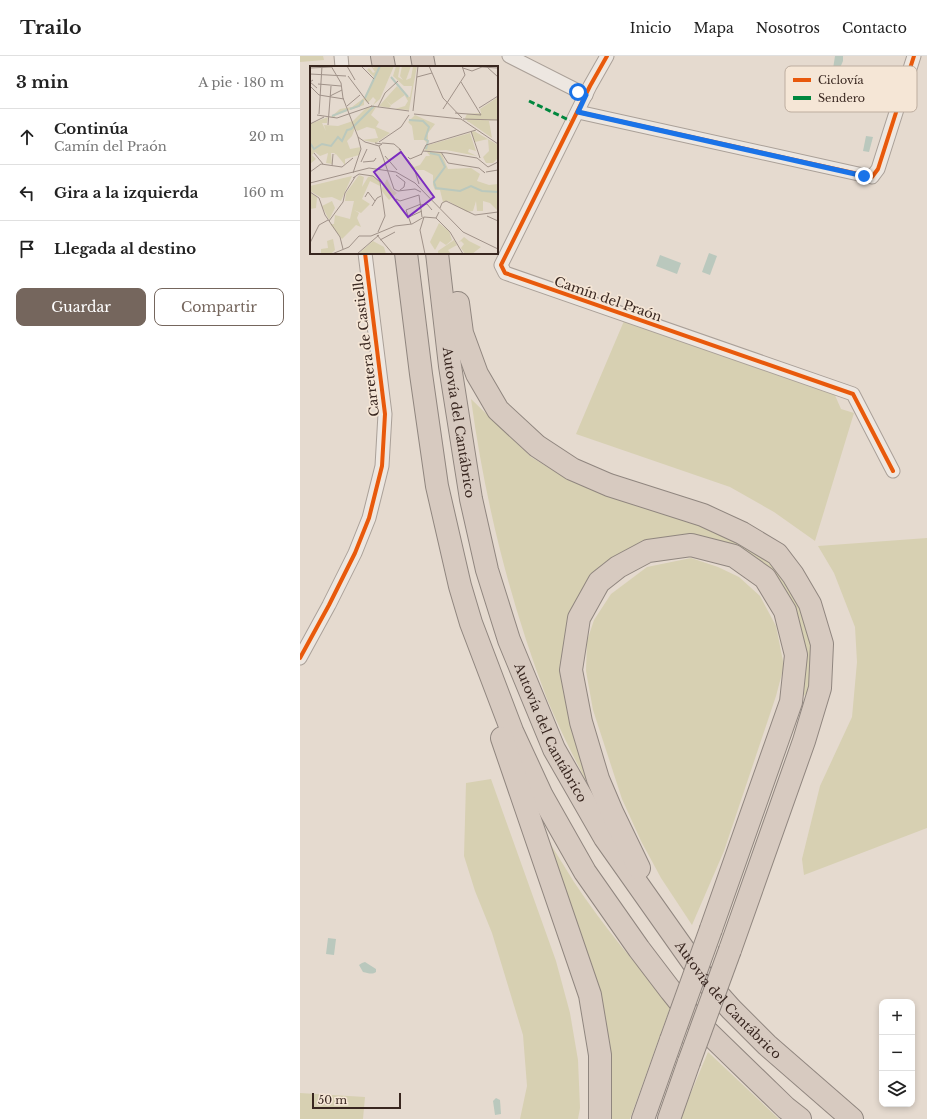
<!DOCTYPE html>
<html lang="es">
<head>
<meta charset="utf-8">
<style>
	:root { --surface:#fff; --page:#f6f6f6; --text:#222; --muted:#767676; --line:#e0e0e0; --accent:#75665d }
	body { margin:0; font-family:"Libre Baskerville",serif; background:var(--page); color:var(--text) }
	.controls { position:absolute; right:12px; bottom:12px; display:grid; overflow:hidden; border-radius:8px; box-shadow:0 2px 6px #0003 }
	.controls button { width:36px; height:36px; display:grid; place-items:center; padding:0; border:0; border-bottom:1px solid var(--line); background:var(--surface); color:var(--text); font:20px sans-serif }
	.scale { position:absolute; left:12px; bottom:10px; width:89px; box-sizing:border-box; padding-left:4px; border:2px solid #392720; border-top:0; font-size:11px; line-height:14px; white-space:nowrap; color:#392720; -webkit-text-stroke:3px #f5e6d6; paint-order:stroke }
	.stop { position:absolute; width:12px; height:12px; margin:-9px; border:3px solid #1a73e8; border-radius:50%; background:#fff }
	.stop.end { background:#1a73e8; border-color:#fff; box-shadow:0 1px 4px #0008 }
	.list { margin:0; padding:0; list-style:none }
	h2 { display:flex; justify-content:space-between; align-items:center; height:52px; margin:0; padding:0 16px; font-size:17px }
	h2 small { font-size:13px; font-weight:400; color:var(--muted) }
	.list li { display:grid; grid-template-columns:26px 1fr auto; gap:12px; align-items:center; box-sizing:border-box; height:56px; padding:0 16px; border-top:1px solid var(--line) }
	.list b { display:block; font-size:15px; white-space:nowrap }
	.list p { margin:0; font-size:13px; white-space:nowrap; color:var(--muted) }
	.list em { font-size:13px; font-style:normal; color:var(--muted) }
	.actions { display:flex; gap:8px; padding:12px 16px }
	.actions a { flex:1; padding:9px 0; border:1px solid var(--accent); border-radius:8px; text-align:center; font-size:14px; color:var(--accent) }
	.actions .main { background:var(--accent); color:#fff }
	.icon { flex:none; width:22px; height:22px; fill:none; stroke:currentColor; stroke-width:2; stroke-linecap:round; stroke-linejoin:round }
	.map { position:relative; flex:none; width:627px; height:1063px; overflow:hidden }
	header { display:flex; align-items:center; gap:24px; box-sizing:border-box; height:56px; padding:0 20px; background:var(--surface); border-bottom:1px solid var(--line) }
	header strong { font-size:19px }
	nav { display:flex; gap:22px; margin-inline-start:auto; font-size:14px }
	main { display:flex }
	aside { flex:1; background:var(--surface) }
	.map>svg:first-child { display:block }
</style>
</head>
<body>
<header>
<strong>Trailo</strong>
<nav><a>Inicio</a><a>Mapa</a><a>Nosotros</a><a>Contacto</a></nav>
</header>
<main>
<aside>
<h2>3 min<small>A pie · 180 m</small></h2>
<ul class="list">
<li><svg class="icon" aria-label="ahead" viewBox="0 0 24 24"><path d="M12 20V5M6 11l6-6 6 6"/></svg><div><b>Continúa</b><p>Camín del Praón</p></div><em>20 m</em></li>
<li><svg class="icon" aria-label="left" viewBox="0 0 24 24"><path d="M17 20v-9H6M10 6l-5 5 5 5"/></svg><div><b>Gira a la izquierda</b></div><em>160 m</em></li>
<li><svg class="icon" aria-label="arrive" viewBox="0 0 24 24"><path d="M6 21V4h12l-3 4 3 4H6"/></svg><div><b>Llegada al destino</b></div></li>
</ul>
<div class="actions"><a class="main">Guardar</a><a>Compartir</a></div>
</aside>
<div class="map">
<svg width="627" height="1063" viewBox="0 0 627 1063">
	<rect width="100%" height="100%" fill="#e5dacf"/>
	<g fill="#d7d0b2">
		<path d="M 0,0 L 23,0 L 24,4 L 0,6 Z"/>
		<path d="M 324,265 L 534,337 L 541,353 L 554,357 L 515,485 L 474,456 L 430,431 L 276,378 Z"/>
		<path d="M 171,343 L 231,401 L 269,424 L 384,461 L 461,496 L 488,522 L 511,575 L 514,612 L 509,634 L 503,641 L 500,635 L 504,601 L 499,565 L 486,535 L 461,509 L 357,485 L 270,559 L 292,727 L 291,734 C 275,704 260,674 247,643 C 210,546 185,446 171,343 Z"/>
		<path d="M 627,482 L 627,772 L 504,819 L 502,803 L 520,730 L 552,661 L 557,606 L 555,571 L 534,517 L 518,490 Z"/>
		<path d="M 391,502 L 418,511 L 439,521 L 460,540 L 476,570 L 484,610 L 476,640 L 424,795 L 392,869 L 361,822 L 341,785 L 322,743 L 293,654 L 286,615 L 287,585 L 294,564 L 311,538 L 347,511 Z"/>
		<path d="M 191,723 L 256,905 L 270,957 L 278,1004 L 280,1052 L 278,1063 L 220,1063 L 227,1030 L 223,979 L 192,877 L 175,835 L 164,800 L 166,727 Z"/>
		<path d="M 235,763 C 248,784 261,805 274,826 C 303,870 337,910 371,949 L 330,1063 L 307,1063 L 303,980 Z"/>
		<path d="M 408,996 L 479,1063 L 380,1063 Z"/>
		<path d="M 0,1037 L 65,1041 L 63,1063 L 0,1063 Z"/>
	</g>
	<g fill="#bac8bd">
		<path d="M 535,0 L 543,0 L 543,5 L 539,14 L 533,13 Z"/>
		<path d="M 566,80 L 573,81 L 569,96 L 563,95 Z"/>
		<path d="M 409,197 L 417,200 L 410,219 L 402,216 Z"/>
		<path d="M 360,199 L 381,207 L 377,218 L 356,210 Z"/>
		<path d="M 28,882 L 36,883 L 34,899 L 26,898 Z"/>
		<path d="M 65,906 L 76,913 L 76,916 C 72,919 68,917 63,916 L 59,909 L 62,907 Z"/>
		<path d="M 196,1042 L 200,1044 L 201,1058 L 195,1059 L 193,1045 Z"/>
	</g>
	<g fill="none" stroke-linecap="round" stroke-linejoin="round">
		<defs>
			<g id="street">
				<path d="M 41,0 L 42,11"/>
				<path d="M 209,0 L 286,39"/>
				<path d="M 307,0 L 290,30 L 201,209 L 205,217 L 553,338 L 593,415"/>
				<path d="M 278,56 L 572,121 L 578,113 L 614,0"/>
				<path d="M 0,602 L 29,549 L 55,497 L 69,462 L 82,410 L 85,358 L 65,197"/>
			</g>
			<g id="highway">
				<path d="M 82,0 L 84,11"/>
				<path d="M 122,0 L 124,11"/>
				<path d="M 106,197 L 121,318 L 137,430 L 160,530 L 171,567 L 212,675 L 242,740 L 285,816 L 339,893 L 371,935 L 391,960 L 486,1052 L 500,1063"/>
				<path id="s1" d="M 137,197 L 150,310 L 171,443 L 187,514 L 209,584 L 254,693 L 305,782 L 406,925 L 431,953 L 467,989 L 552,1063"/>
				<path d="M 158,247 L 162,277 L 177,318 L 198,354 L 237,390 L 272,413 L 309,429 L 403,459 L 442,477 L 477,498 L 493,519 L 510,548 L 522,588 L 520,632 L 504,685 L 430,894"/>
				<path d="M 202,682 L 290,939 L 300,999 L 300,1063"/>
				<path d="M 339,812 L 312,756 L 298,723 L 281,666 L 271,614 L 279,562 L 299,526 L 318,511 L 348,495 L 391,489 L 434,500 L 465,522 L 485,555 L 496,599 L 491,646 L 411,873"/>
				<path d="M 343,1063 L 371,984"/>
				<path d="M 369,1063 L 389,1006"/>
			</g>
		</defs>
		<use href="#street" stroke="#aaa098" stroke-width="15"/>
		<use href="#highway" stroke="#90867f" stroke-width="24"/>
		<use href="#street" stroke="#ede7e1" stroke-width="13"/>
		<use href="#highway" stroke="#d7cac0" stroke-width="22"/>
		<defs>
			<g id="highway-bridge">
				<path d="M 371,984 L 411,873"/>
				<path d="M 389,1006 L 430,894"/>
			</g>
		</defs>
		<use href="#highway-bridge" stroke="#90867f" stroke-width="24" stroke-linecap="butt"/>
		<use href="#highway-bridge" stroke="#d7cac0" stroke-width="22"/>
		<path stroke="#00873e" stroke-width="3" stroke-dasharray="6 3" stroke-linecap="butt" d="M 229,45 L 273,66"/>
		<defs>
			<g id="cycleway">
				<path d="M 307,0 L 290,30 L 201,209 L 205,217 L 553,338 L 593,415"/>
				<path d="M 278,56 L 572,121 L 578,113 L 614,0"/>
				<path d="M 0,602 L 29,549 L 55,497 L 69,462 L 82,410 L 85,358 L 65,197"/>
			</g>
		</defs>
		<use href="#cycleway" stroke="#f5e6d6" stroke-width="6"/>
		<use href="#cycleway" stroke="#e8590c" stroke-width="4"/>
	</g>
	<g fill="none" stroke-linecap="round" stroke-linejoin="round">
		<path stroke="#1a73e8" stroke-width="5" d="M 278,36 L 286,39 L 278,56 L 564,120"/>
	</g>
	<g text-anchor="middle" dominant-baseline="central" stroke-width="3.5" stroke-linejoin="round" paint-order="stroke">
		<g font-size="13" fill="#392720" stroke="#f5e6d6">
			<text transform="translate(308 243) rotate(19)">Camín del Praón</text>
			<text transform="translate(66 289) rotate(-97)">Carretera de Castiello</text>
			<text stroke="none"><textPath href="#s1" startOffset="171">Autovía del Cantábrico</textPath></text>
			<text stroke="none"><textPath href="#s1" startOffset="496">Autovía del Cantábrico</textPath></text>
			<text stroke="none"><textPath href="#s1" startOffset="819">Autovía del Cantábrico</textPath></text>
		</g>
	</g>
	<g transform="translate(10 10)">
		<rect width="188" height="188" fill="#e5dacf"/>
		<path d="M 61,0 L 64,2 L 65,0 L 84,0 L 70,33 L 63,39 L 66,34 L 63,31 L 58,37 L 54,34 L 54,39 L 25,49 L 25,52 L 21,51 L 30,43 L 42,41 L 54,32 L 64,11 L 57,4 L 59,2 L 63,7 L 65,6 ZM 86,0 L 90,0 L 88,11 L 93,14 L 90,10 L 92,0 L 101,0 L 96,14 L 101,12 L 103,0 L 107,0 L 99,44 L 85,43 L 95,40 L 98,35 L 95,30 L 100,31 L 102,20 L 94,20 L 83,10 ZM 87,20 L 95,29 L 81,39 L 76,34 L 81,40 L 79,42 L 69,40 ZM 188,31 L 188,54 L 158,56 L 155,52 L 157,48 L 171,47 L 170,43 ZM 57,41 L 66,41 L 61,49 L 69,56 L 66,61 L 80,67 L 66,77 L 52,74 L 68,72 L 65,63 L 57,61 L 47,65 L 45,62 L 42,70 L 37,75 L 40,83 L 51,81 L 49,89 L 35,93 L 35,99 L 26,88 L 24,89 L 25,87 L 21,87 L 22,98 L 16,97 L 18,87 L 10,90 L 5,86 L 2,89 L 6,93 L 0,98 L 0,58 L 18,51 L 17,57 L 12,57 L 16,65 L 14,59 L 28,60 L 43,55 ZM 105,49 L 125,58 L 118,67 L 118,78 L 114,74 L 104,74 L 102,60 L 98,56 ZM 159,55 L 179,55 L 182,72 L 159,56 ZM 164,65 L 188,79 L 188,92 L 183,97 L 176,97 L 173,91 L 179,85 L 178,73 L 165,76 L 161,66 ZM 160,67 L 166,85 L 159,83 L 158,86 L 167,90 L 136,84 L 115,85 L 115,80 ZM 117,86 L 131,86 L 138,103 L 161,102 L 170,108 L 167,115 L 179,119 L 188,118 L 188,145 L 180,137 L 173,135 L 173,145 L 167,145 L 166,135 L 163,145 L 157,146 L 138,135 L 133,136 L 130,124 L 125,124 L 123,119 L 123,109 L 114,104 L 106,104 L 104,101 L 110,99 L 116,90 L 120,90 ZM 49,109 L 54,111 L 52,121 L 58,111 L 62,110 L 69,115 L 70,120 L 60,115 L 52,133 L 60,138 L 51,147 L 44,144 L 49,147 L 47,152 L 51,161 L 46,159 L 32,173 L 20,158 L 24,158 L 25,149 L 40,153 L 44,135 L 35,135 L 36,127 ZM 42,110 L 31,135 L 22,131 L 12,132 L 0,125 L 0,120 ZM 77,113 L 82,123 L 87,127 L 79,134 L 71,124 ZM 0,126 L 7,131 L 6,142 L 0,143 ZM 22,135 L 25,142 L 19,154 L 12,140 ZM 129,157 L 139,165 L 142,174 L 136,179 L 130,175 L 125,184 L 120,176 ZM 154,171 L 159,175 L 171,181 L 162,188 L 155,188 L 151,182 L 154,178 L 151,175 L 148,177 ZM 23,173 L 25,184 L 21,188 L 11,188 L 11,183 L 18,182 L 17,175 ZM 144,174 L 147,179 L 138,184 L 141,188 L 128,188 L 128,185 ZM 63,175 L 74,181 L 76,188 L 48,188 Z" fill="#d7d0b2"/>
		<path fill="none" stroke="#bac8bd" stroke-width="2" d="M 81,11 L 98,31M 55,32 L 70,0M 40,43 L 49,40 L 53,34M 22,50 L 37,44M 99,54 L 113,55 L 119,61 L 115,73 L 118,75 L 116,83M 0,77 L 4,83 L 12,78 L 21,80 L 28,71 L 32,75 L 37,64 L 41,63 L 64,40M 120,87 L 129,89 L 135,101 L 124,116 L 126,122 L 150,125 L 161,120 L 172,125 L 188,126"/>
		<path fill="none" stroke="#a09289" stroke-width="1" d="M 21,0 L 31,17 L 33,32 L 48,71 L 55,76 L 69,80 L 72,78 L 65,77M 37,0 L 45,14M 51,0 L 64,13M 119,0 L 133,32 L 152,52M 177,1 L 188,11M 0,2 L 21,1M 153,2 L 162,5 L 172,1 L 188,2M 0,8 L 36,10M 38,10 L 59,38M 107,11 L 122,7M 3,14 L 0,16 L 7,22M 8,18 L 31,20M 0,20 L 9,29 L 34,33M 20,30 L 32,24M 37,40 L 50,29M 61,40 L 99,45M 68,41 L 75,27 L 88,15M 169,42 L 188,30M 133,43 L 155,9 L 152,0M 103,45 L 108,0M 145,47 L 171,49 L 151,16M 9,48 L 12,0M 104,48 L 151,53 L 188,78M 7,49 L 27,52 L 62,40M 153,53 L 188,54M 0,58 L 14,51M 18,59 L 21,20M 161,65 L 170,92M 69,76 L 91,61 L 99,49M 72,77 L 84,78 L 91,84M 69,80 L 84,123 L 88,125 L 105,123 L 111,126M 89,83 L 104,102 L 109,118M 113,85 L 137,87M 131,86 L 138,97 L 169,102 L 175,107 L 173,105M 4,87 L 13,98M 137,87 L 167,92 L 178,101 L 188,96M 111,89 L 116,79 L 166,64M 75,90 L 87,104M 98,91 L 100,93 L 112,88M 51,96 L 57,83M 53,96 L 64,95 L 66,92M 22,100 L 23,88M 0,106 L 11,98 L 32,101 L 43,92M 176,106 L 188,104M 43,107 L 51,83 L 48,71M 86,109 L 95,116 L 94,121 L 90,124M 43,112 L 49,108 L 63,110 L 70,116 L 75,150 L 68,166M 0,117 L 59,102 L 86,106 L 105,117 L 153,166 L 188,183M 0,126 L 9,132 L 15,149 L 30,171 L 33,183M 55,131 L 58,126 L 65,135M 86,133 L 90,135 L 109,129 L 112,151M 111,139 L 117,138 L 122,144M 62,140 L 67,132 L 71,130M 130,142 L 132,137 L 136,135 L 165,149 L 188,146M 177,150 L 188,155M 99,151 L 112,145M 114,151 L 110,164 L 115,188M 114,151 L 126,152 L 129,146M 126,152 L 140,166 L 153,188M 19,155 L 33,136 L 35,127 L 45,111M 101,158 L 96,144 L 111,138M 67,169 L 83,188M 70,174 L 85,166M 0,177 L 9,159 L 18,154M 22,188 L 39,181 L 49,170 L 61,170 L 85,160 L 102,158 L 114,151M 47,188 L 69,169"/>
		<path fill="#7b2cbf" fill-opacity="0.15" stroke="#7b2cbf" stroke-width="2" d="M 91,86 L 124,131 L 98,151 L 64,106 Z"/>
		<rect width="188" height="188" fill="none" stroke="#392720" stroke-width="2"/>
	</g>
	<rect x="485" y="10" width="132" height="46" rx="6" fill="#f5e6d6" stroke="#bdad9f" stroke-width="1"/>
	<rect x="493" y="22" width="18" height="4" fill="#e8590c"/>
	<rect x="493" y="40" width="18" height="4" fill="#00873e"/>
	<g font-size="11" fill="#392720">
		<text x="518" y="28">Ciclovía</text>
		<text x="518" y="46">Sendero</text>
	</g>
</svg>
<div class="controls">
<button>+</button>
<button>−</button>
<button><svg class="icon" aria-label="layers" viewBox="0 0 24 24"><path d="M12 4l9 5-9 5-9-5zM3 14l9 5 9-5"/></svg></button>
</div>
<div class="scale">50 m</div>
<div class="stop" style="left:278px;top:36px"></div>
<div class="stop end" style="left:564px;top:120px"></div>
</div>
</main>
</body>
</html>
